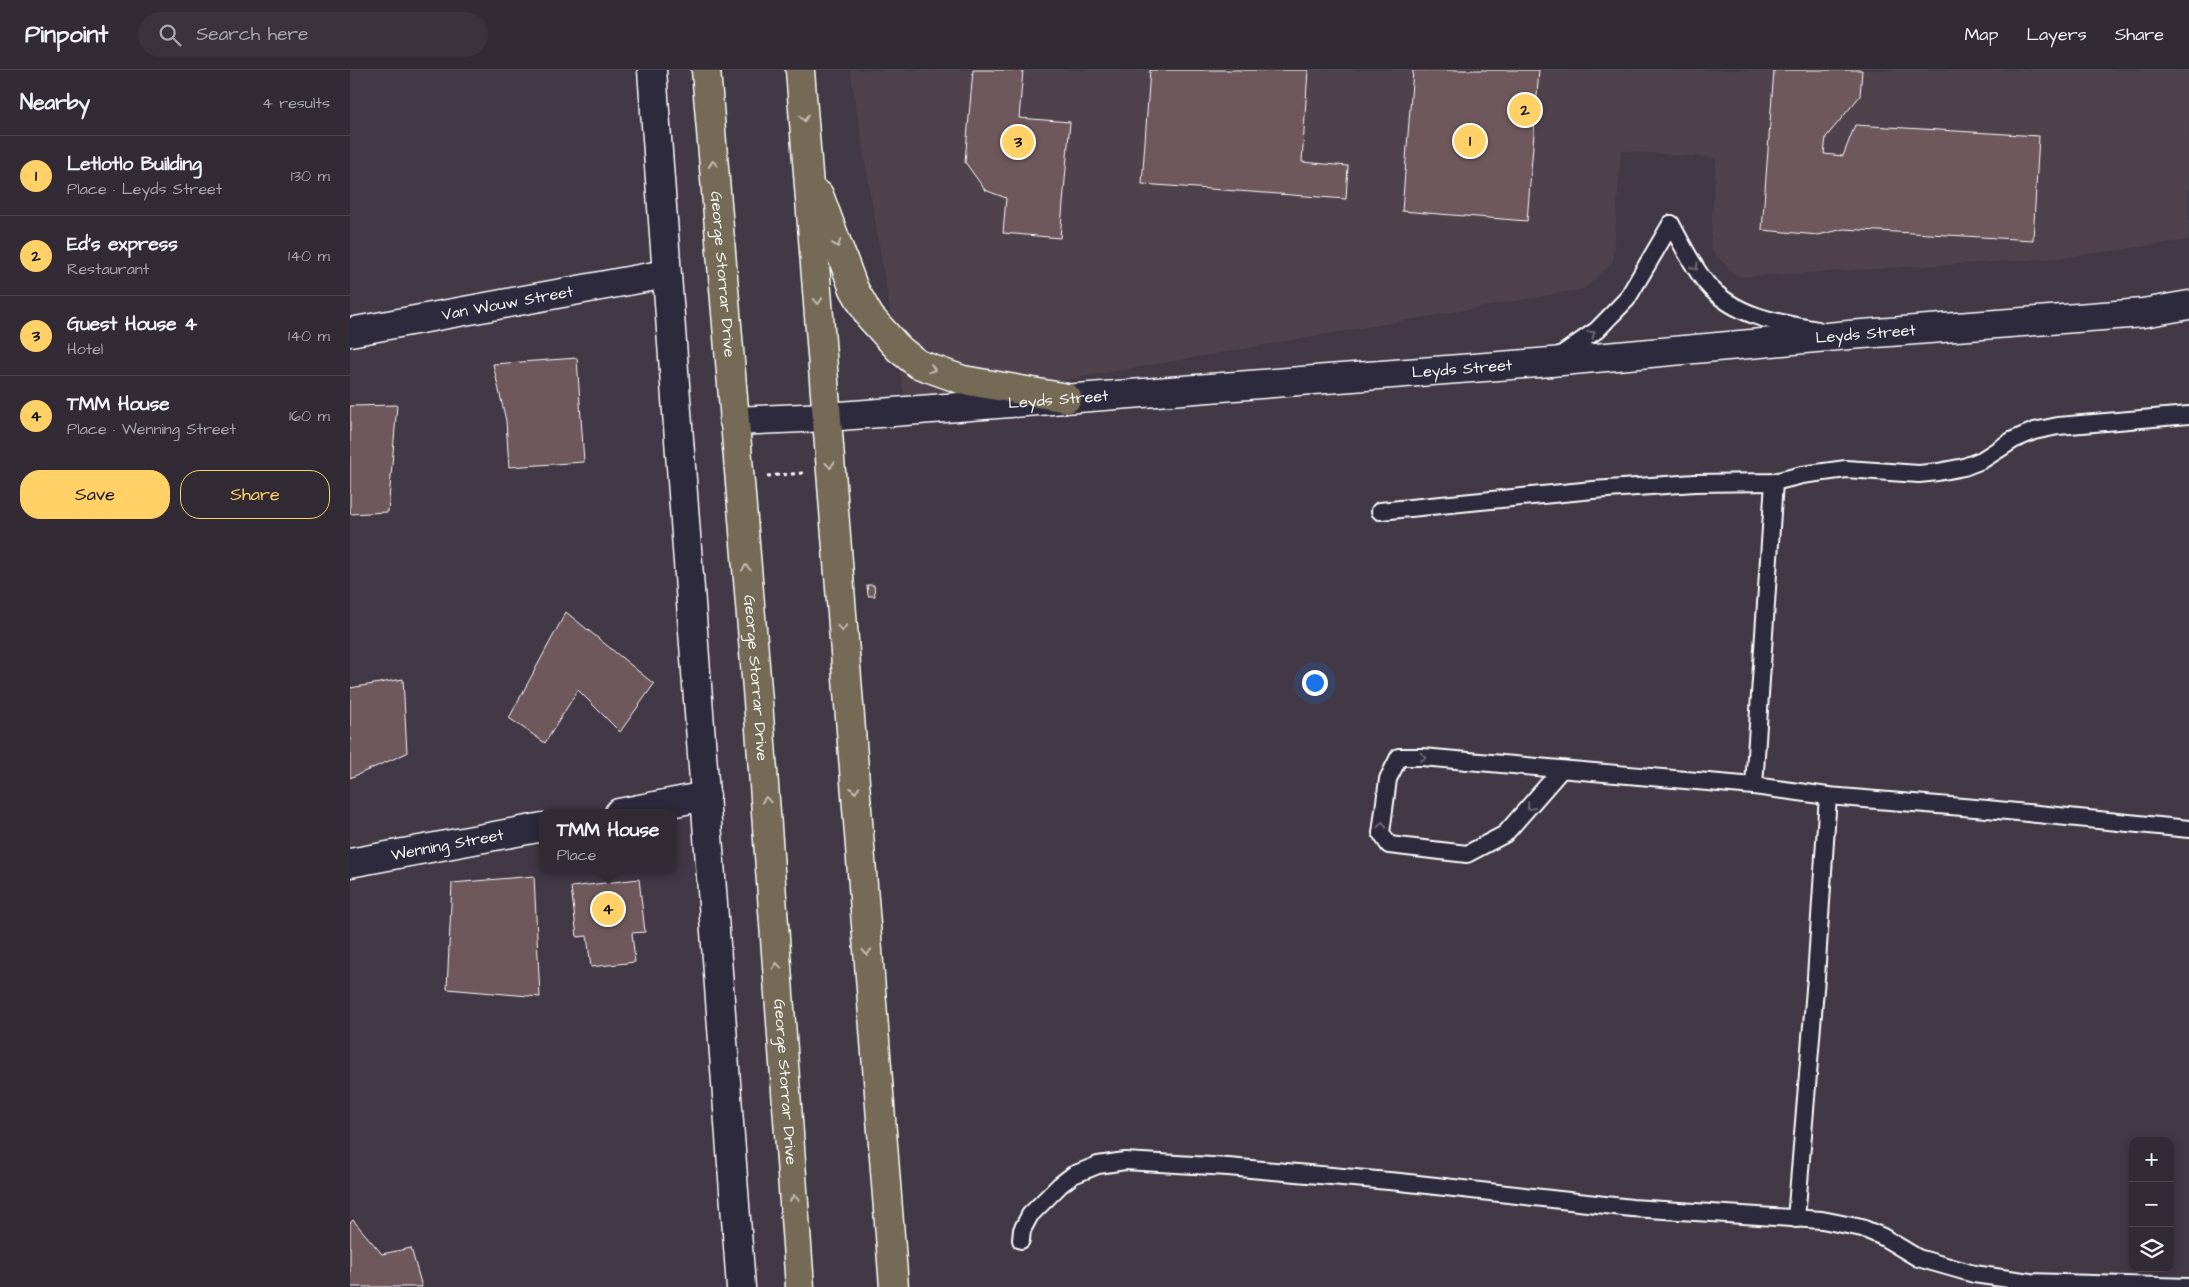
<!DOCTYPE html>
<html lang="en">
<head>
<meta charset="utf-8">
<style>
	:root { --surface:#322a34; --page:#3a323c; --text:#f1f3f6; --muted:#a8a7ac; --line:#4d464f; --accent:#ffd166 }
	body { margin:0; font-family:"Architects Daughter",sans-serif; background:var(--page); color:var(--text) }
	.controls { position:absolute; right:15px; bottom:15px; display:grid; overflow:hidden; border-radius:10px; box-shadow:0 2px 8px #0003 }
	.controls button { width:45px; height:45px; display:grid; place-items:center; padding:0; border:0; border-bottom:1px solid var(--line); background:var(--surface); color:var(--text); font:25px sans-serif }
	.you { position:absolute; left:964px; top:612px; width:18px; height:18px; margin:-12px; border:4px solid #fff; border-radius:50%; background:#1a73e8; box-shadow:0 0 0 8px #1a73e833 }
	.badge { display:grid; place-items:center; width:32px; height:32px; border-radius:50%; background:var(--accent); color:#111; font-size:16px; font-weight:700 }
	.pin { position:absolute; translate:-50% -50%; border:2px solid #fff; box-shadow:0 1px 5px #0006 }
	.popup { position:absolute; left:189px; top:739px; width:138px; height:65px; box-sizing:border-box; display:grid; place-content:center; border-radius:10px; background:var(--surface); filter:drop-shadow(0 1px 4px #0005); font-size:16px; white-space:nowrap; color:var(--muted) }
	.popup b { font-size:19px; color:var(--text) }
	.popup::after { content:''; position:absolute; left:50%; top:100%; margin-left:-10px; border:10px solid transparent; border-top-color:var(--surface) }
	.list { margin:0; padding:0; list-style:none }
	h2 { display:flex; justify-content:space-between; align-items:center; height:65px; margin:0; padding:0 20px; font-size:21px }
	h2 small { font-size:16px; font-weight:400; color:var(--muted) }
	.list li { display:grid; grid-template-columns:32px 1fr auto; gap:15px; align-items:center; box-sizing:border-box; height:80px; padding:0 20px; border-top:1px solid var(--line) }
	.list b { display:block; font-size:19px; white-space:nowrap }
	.list p { margin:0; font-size:16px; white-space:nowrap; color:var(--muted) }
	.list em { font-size:16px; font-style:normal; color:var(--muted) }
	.actions { display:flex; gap:10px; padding:15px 20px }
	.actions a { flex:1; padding:11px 0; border:1px solid var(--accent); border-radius:20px; text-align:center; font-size:18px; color:var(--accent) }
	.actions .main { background:var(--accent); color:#111 }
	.icon { flex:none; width:28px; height:28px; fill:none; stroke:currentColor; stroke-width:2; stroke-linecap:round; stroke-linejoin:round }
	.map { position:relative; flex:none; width:1839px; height:1217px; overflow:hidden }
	header { display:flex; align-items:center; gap:30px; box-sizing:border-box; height:70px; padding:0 25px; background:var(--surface); border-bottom:1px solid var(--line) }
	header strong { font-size:24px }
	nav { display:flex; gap:28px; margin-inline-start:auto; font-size:18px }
	.search { width:350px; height:45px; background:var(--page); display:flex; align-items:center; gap:12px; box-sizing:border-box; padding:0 18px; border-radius:28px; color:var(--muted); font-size:19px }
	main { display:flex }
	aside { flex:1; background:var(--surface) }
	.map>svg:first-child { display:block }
</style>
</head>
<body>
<header>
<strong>Pinpoint</strong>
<div class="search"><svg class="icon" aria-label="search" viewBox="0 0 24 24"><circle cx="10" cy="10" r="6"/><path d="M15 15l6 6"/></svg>Search here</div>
<nav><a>Map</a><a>Layers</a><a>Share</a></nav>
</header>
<main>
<aside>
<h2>Nearby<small>4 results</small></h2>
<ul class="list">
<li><span class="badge">1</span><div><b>Letlotlo Building</b><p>Place · Leyds Street</p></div><em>130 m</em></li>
<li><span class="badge">2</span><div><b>Ed's express</b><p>Restaurant</p></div><em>140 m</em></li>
<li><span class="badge">3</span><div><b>Guest House 4</b><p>Hotel</p></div><em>140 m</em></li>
<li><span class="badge">4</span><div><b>TMM House</b><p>Place · Wenning Street</p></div><em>160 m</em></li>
</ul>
<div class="actions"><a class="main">Save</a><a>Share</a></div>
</aside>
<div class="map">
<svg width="1839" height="1217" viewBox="0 0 1839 1217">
	<rect width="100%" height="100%" fill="#423846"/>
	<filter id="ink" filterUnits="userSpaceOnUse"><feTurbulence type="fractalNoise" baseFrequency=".02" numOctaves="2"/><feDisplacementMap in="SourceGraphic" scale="10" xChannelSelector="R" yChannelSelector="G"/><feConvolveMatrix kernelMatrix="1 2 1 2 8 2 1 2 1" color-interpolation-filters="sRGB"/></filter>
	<g filter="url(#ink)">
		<path fill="#4f424d" d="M 500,0 L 1839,0 L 1839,170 L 1711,188 L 1387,207 L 1360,179 L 1366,88 L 1271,81 L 1263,192 L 1234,219 L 556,338 Z"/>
		<g fill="#6e595c" stroke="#fff">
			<path d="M 623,0 L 673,0 L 669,48 L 720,52 L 710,168 L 653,163 L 656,128 L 635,120 L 615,92 Z"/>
			<path d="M 800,0 L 958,0 L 952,92 L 998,96 L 996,129 L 792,114 Z"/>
			<path d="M 1063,0 L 1189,0 L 1177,151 L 1052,141 Z"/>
			<path d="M 1424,0 L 1512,0 L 1510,26 L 1476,67 L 1474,84 L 1493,86 L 1505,55 L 1689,66 L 1683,170 L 1494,159 L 1468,165 L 1412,160 Z"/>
			<path d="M 227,288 L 234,392 L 159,397 L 156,351 L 143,294 Z"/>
			<path d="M 47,335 L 38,442 L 0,444 L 0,336 Z"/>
			<path d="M 517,515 L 524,515 L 525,526 L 518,526 Z"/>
			<path d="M 216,542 L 304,614 L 270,662 L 228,620 L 195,673 L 159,648 Z"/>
			<path d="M 53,609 L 57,683 L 0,708 L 0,618 Z"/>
			<path d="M 184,806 L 190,927 L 97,919 L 102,813 Z"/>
			<path d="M 289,809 L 295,862 L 282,863 L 285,892 L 241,897 L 237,866 L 227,867 L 221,817 Z"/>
			<path d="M 3,1150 L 32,1184 L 61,1178 L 72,1217 L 0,1217 L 0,1153 Z"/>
		</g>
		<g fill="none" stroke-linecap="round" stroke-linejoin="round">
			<defs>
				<g id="service">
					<path d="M 1321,154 C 1332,174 1342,196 1357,214 C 1384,246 1428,253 1468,260"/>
					<path d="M 1205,289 L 1247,260 L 1277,229 L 1321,154"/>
					<path d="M 1030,441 L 1243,420 L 1345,413 L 1424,412 L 1452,405 L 1496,399 L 1569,404 L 1588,402 L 1614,397 L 1632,390 L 1663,370 L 1684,361 L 1708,356 L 1839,345"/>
					<path d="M 1211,700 L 1155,764 L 1117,784 L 1039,775 L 1031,763 L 1038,709 L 1049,687 L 1072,687 L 1404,716 L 1478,726 L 1466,907 L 1446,1149"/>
					<path d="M 1404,716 L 1424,412"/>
					<path d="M 1478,726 L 1637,739 L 1839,759"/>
					<path d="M 671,1170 L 672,1160 L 680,1145 L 710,1115 L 723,1105 L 748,1095 L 775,1091 L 878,1097 L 1050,1112 L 1282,1138 L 1472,1150 L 1512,1158 L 1533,1167 L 1568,1188 L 1624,1204 L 1680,1212 L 1839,1217"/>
				</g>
				<g id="minor">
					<path d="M 302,0 L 391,1217"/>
					<path id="s1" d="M 0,262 L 316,204"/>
					<path id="s2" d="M 384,351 L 477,347 L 1201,292 L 1499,265 L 1793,243 L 1839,235"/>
					<path d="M 269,743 L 356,726"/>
					<path id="s3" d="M 0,793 L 193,757"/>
				</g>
				<g id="primary">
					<path id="s4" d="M 356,0 L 408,631 L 450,1217"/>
					<path d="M 450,0 L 544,1217"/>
					<path d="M 469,125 L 504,219 L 520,247 L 549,279 L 568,294 L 613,310 L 717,328"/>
				</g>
			</defs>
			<use href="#service" stroke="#fff" stroke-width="20"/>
			<use href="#minor" stroke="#fff" stroke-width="31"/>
			<use href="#primary" stroke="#fff" stroke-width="31"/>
			<path stroke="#fff" stroke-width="3" stroke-dasharray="4 4" stroke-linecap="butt" d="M 417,406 L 453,403"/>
			<use href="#service" stroke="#2f2a3d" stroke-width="16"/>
			<use href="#minor" stroke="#2f2a3d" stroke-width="28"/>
			<use href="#primary" stroke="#756a55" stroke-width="28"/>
		</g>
		<defs><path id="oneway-chevron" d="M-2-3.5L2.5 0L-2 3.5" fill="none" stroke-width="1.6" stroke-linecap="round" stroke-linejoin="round" transform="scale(1.25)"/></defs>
		<g stroke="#c1bcb2">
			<use href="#oneway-chevron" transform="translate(454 48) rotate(85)"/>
			<use href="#oneway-chevron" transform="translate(363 94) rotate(-95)"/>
			<use href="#oneway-chevron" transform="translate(487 174) rotate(70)"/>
			<use href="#oneway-chevron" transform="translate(468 231) rotate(86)"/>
			<use href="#oneway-chevron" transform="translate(582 299) rotate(19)"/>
			<use href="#oneway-chevron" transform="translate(480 395) rotate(86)"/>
			<use href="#oneway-chevron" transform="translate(396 498) rotate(-94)"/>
			<use href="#oneway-chevron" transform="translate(492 558) rotate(86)"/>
			<use href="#oneway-chevron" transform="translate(505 720) rotate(86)"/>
			<use href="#oneway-chevron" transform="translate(416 730) rotate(-94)"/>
			<use href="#oneway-chevron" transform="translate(517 882) rotate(86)"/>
			<use href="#oneway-chevron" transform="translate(427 896) rotate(-94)"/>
			<use href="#oneway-chevron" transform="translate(444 1128) rotate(-95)"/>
		</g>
		<g stroke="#6d6a77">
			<use href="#oneway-chevron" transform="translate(1345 197) rotate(58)"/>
			<use href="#oneway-chevron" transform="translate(1242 264) rotate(-35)"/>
			<use href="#oneway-chevron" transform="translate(1073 687) rotate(3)"/>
			<use href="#oneway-chevron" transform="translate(1180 737) rotate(131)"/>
			<use href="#oneway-chevron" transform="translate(1032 755) rotate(-88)"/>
		</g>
	</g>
	<g text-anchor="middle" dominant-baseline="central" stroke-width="4.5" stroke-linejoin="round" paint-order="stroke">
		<g font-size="16" fill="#fff" stroke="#2f2a3d">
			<text stroke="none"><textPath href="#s4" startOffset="205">George Storrar Drive</textPath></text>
			<text stroke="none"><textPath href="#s1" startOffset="160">Van Wouw Street</textPath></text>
			<text stroke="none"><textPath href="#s2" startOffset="1135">Leyds Street</textPath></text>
			<text stroke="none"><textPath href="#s2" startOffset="730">Leyds Street</textPath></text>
			<text stroke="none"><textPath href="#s2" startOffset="325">Leyds Street</textPath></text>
			<text stroke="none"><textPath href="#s4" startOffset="610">George Storrar Drive</textPath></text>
			<text stroke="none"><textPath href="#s3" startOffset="99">Wenning Street</textPath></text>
			<text stroke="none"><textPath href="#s4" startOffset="1015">George Storrar Drive</textPath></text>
		</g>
	</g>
</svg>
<div class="controls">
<button>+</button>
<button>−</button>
<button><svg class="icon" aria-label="layers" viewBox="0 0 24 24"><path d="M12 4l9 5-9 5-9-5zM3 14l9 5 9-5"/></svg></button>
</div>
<div class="you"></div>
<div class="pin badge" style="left:1120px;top:71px">1</div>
<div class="pin badge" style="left:1175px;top:40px">2</div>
<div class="pin badge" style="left:668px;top:72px">3</div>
<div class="pin badge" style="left:258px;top:839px">4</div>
<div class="popup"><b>TMM House</b>Place</div>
</div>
</main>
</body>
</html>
